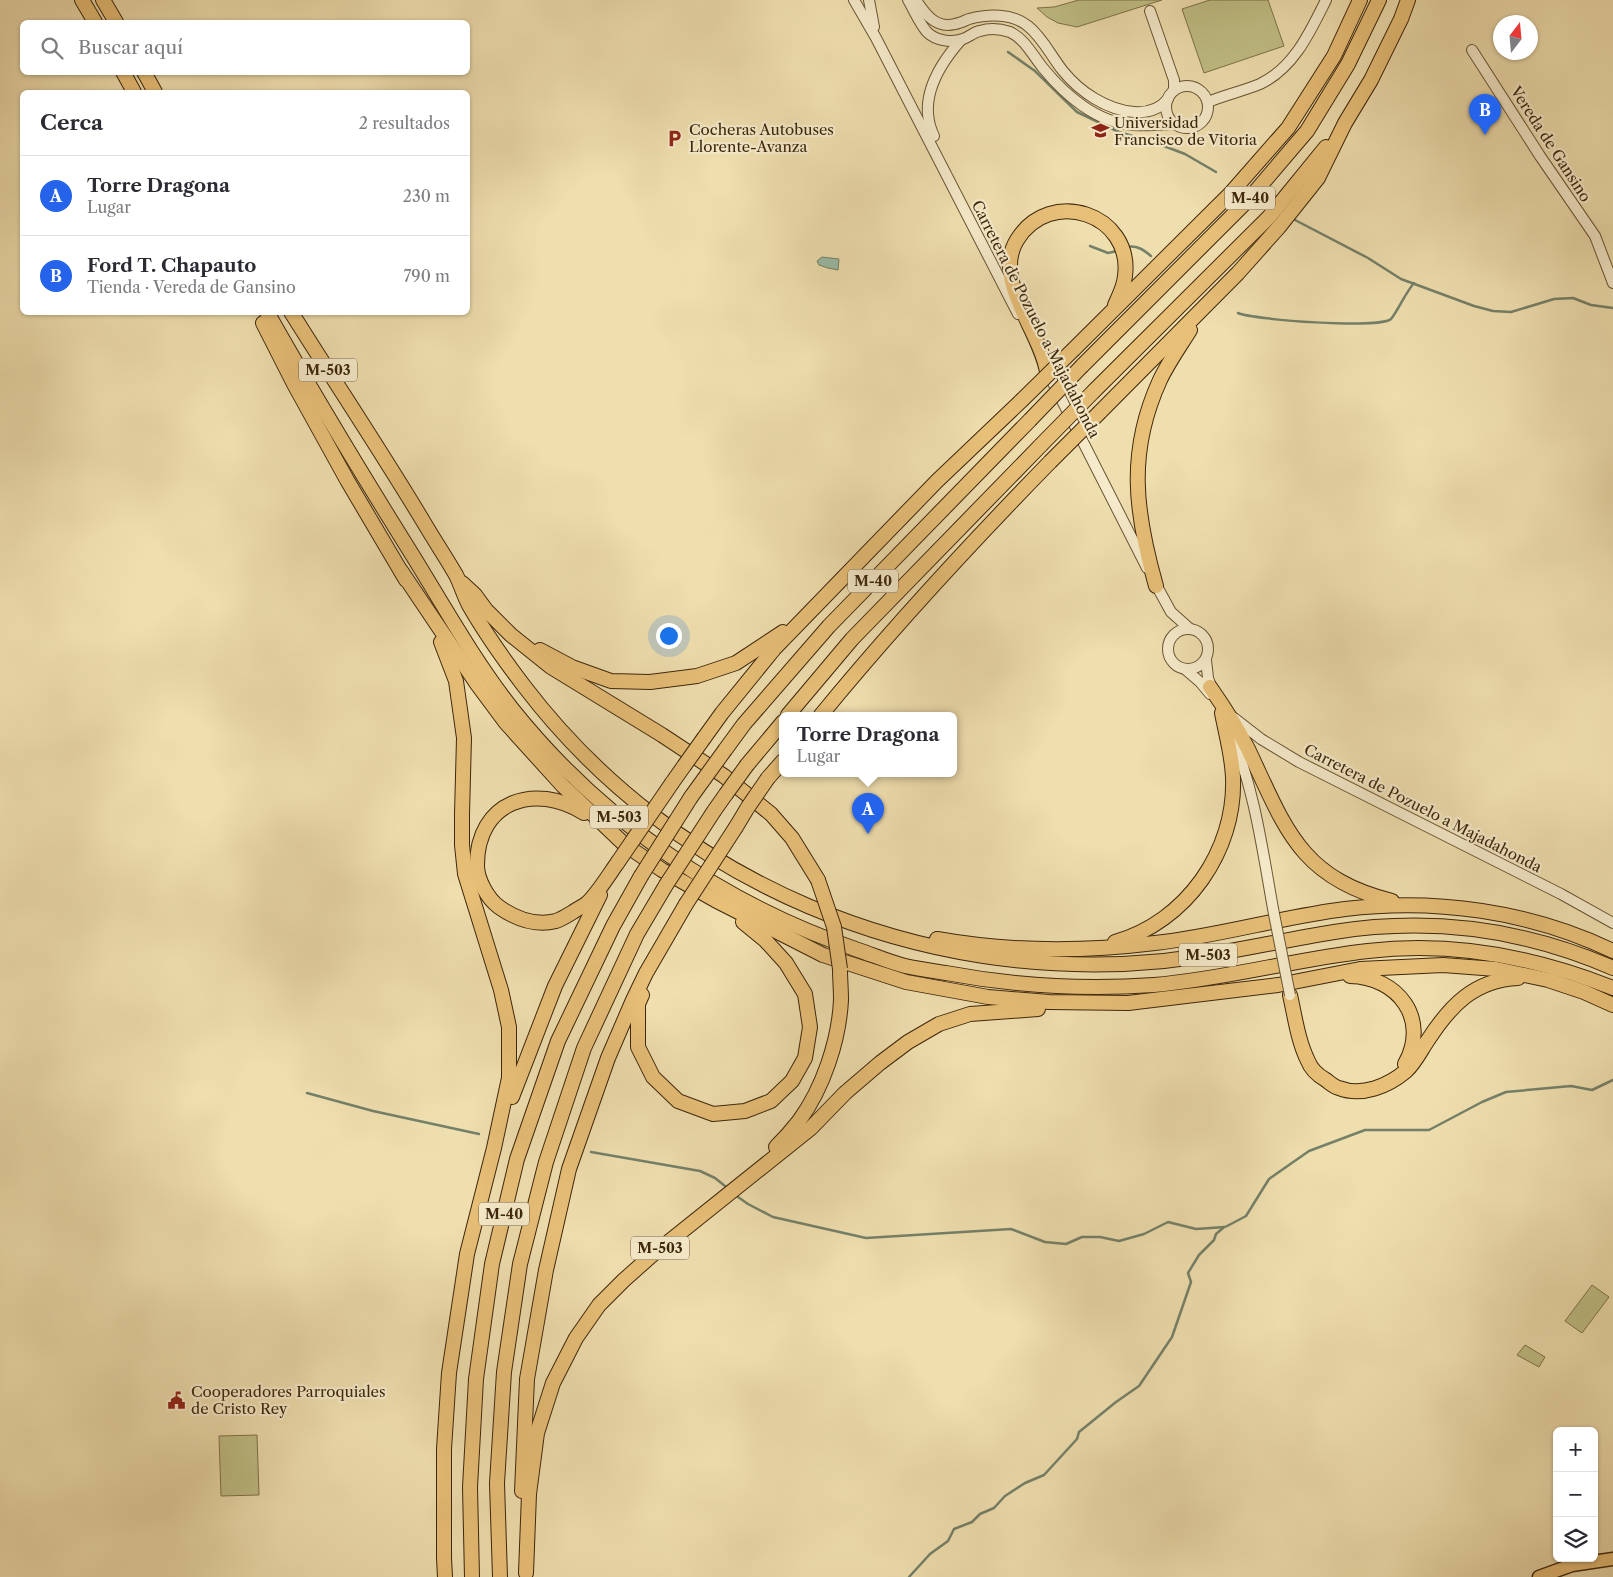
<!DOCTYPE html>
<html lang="es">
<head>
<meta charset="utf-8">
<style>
	:root { --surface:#fff; --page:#f2f2f3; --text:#2b2b33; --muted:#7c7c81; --line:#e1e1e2; --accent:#2563eb }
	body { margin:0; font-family:"Libre Caslon Text",serif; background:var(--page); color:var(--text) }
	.controls { position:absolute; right:15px; bottom:15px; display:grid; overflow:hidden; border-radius:8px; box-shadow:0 1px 4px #0004 }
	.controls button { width:45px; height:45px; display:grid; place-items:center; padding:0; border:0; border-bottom:1px solid var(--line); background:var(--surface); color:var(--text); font:25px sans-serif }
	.compass { position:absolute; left:1493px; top:15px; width:45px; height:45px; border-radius:50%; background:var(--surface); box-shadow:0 1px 4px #0004; rotate:16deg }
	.you { position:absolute; left:668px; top:635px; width:18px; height:18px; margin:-12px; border:4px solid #fff; border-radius:50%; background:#1a73e8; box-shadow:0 0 0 8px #1a73e833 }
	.badge { display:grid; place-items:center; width:32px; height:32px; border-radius:50%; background:var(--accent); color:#fff; font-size:16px; font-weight:700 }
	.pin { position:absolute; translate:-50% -41px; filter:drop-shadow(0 1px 2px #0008) }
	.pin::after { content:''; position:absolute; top:26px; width:18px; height:15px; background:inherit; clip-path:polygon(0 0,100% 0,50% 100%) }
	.popup { position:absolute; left:779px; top:712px; width:178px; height:65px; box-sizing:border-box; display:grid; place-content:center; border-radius:8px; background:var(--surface); filter:drop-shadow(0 1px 4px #0005); font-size:16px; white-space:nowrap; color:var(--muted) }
	.popup b { font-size:19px; color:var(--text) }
	.popup::after { content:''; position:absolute; left:50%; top:100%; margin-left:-10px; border:10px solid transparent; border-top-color:var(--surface) }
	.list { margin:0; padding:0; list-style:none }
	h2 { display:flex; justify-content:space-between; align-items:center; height:65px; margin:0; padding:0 20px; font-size:21px }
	h2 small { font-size:16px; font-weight:400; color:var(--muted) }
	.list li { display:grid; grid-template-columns:32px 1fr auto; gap:15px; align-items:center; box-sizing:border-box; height:80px; padding:0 20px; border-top:1px solid var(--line) }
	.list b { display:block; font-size:19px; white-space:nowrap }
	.list p { margin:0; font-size:16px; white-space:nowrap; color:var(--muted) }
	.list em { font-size:16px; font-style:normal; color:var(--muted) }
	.icon { flex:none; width:28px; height:28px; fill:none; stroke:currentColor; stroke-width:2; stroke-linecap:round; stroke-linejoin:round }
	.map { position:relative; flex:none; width:1613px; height:1577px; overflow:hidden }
	.search { position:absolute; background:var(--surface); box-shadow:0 1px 4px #0004; left:20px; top:20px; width:450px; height:55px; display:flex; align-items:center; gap:12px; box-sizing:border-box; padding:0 18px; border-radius:8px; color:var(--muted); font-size:19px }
	.panel { position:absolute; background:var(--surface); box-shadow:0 1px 4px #0004; left:20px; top:90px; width:450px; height:225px; border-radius:8px }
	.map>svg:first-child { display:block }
</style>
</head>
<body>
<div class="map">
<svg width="1613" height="1577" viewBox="0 0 1613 1577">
	<rect width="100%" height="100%" fill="#efdeae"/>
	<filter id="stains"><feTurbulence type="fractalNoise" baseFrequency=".004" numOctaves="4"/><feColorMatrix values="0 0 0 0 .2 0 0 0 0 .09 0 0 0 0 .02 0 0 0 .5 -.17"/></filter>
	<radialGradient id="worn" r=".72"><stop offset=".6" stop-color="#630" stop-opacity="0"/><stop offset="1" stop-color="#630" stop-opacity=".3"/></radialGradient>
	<g fill="#c0bf86" stroke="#7e7249">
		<path d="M 1079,0 L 1162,0 L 1077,27 L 1058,23 L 1047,17 L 1037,8 L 1054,7 Z"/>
		<path d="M 1210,0 L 1268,0 L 1284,46 L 1204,73 L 1182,9 Z"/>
		<path d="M 1592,1285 L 1609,1297 L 1582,1333 L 1565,1321 Z"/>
		<path d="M 1525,1345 L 1545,1357 L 1539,1367 L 1517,1355 Z"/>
		<path d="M 257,1435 L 259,1495 L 221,1496 L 219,1436 Z"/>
	</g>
	<path fill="#9abca7" stroke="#748069" d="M 822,257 L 839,259 L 838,270 L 828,268 L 819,265 L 817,261 Z"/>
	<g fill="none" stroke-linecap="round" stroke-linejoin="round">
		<g stroke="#748069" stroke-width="2.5">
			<path d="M 1008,52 L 1035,71 L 1077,112 L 1119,132 L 1156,143 L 1185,154 L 1216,172"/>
			<path d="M 1295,220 L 1368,258 L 1401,279 L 1474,306 L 1493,311 L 1511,312 L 1554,299 L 1573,298 L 1591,305 L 1613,308"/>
			<path d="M 1090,246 L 1108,253 L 1117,251"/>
			<path d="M 1127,247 C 1137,245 1144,250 1151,256"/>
			<path d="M 1238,313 C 1254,320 1379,329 1391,319 C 1397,312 1406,292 1414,283"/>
			<path d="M 307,1093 L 373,1111 L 479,1134"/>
			<path d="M 591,1152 L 700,1171 L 715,1178 L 725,1186"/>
			<path d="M 738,1197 L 748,1204 L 773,1217 L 866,1238 L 1011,1229 L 1045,1242 L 1066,1244 L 1082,1237 L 1100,1237 L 1119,1241 L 1144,1234 L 1168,1222 L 1196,1229 L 1225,1227 L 1231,1224 L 1246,1216 L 1269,1179 L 1309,1151 L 1365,1130 L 1429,1130 L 1482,1102 L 1506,1092 L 1571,1086 L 1592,1090 L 1613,1080"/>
			<path d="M 909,1577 L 930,1554 L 948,1541 L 954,1529 L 972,1522 L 980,1514 L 994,1508 L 1005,1496 L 1025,1483 L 1044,1475 L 1077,1439 L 1079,1432 L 1116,1402 L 1139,1386 L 1172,1337 L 1191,1282 L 1188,1273 L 1199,1255 L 1214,1240 L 1216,1234 L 1223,1228"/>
		</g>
		<defs>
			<g id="minor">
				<path d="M 854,0 L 876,38 L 1018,314"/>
				<path d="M 869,0 L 874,27"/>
				<path d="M 908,0 C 914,10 919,23 927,32 C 936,41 952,43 963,39 C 969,37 974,32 980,31 C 989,28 1001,29 1010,32 C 1025,39 1033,56 1043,68 C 1065,95 1097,123 1133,125 C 1147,126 1161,124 1175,124"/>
				<path d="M 916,0 C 925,14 936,29 955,24 C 960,23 964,21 969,19 C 988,14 1012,13 1028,26 C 1043,38 1051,56 1063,71 C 1080,92 1107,110 1134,112 C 1148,113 1159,110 1168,99"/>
				<path d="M 1150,11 L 1174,80 L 1174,90"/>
				<path d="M 1472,50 L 1540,156 L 1595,236 L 1613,283"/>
				<circle cx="1187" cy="107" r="21"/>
				<path d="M 1208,102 C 1225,95 1243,91 1260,84 C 1294,68 1310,32 1326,0"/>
				<path d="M 934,136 C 917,101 938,66 961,40"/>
				<path d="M 1046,369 L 1147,568"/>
				<path d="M 1154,581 L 1171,612 L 1190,629"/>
				<circle cx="1188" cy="649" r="20"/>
				<path d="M 1206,660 L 1208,678 L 1213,692"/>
				<path d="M 1186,670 L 1200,682 L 1210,694"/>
				<path d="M 1234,718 L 1261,739 L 1299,762 L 1561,894 L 1613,923"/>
				<path d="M 1231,733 C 1255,790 1263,854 1274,914"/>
			</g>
			<path id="major" d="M 1539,1577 L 1572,1565 L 1613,1559"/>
			<g id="highway">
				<path d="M 82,0 L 95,22"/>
				<path d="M 103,0 L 116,22"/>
				<path d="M 123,72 L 134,92"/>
				<path d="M 144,72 L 155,92"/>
				<path d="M 267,312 C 314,395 363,476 413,556 C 445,608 475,662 513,710 C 602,821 723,904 858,950 C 873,955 889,962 905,966 C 918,969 933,971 946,973 C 1015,986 1084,990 1154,985 C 1226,979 1296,959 1368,951 C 1453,941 1535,957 1613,988"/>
				<path d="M 291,312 C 336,384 383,454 426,526 C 436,543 447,559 456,575 C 461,585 464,596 469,605 C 485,633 505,661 524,686 C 674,883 920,985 1164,961 C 1221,955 1277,941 1334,932 C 1429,917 1524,929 1613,968"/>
				<path d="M 263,323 L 294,384 L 347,480 L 406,580"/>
				<path d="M 1074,349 L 1230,194 L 1288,128 L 1334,56 L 1360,0"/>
				<path d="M 1082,366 L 1249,199 L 1307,131 L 1348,64 L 1379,0"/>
				<path d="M 1047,372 C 1041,332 992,280 1017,240 C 1050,186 1133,214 1125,276 C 1124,287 1119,296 1115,305"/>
				<path d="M 1094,391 L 1269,217 L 1326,147"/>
				<path d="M 1100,412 L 1238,273 L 1279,227 L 1318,178 L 1345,123 L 1371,80 L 1401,19 L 1408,0"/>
				<path d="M 401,571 L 477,684 L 506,723 L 563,786 L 624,844 L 662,870 L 715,900 L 823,955 L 906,982 L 988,997 L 1049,1002 L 1128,1003 L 1278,985 L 1360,969 L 1443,965 L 1496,969 L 1548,980 L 1584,992 L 1613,1005"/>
				<path d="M 462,583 L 475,595 L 486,610 L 511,635 L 551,667 L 662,735 L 724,776 L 771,814 L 792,838 L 818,880"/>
				<path d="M 1156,586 C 1135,512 1127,452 1160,380 C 1168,363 1180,346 1190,330"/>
				<path d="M 441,642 L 456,681 L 464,738 L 462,814 L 462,845 L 465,874 L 501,990 L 509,1027 L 509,1078 L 494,1148 L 467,1254 L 449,1373 L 444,1449 L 444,1558 L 445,1577"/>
				<path d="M 540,650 L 572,667 L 611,681 L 650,682 L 697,676 L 736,663 L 783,632"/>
				<path d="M 1210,687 C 1224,707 1237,727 1248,749 C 1285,827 1299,878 1392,901"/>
				<path d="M 788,715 L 852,639 L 1041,445"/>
				<path d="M 821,715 C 893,627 970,544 1050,462"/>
				<path d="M 704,738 L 722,713 L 774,649 L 937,481 L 1021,401"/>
				<path d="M 725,750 L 744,724 L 829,626 L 1030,420"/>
				<path d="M 747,765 L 783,722"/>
				<path d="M 768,778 L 783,761"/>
				<path d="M 672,783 L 684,766"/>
				<path d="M 691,797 L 704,779"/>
				<path d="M 714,811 L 726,794"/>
				<path d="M 584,813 C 535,782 477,801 477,865 C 477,880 488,899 499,907 C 516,919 536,926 556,921 C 562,919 568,915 573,912 C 577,909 582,907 586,904 C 596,896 610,873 618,862"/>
				<path d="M 736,827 L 748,807"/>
				<path d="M 937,939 C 1010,952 1082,952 1155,943 C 1219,936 1281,917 1345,909 C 1435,898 1530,911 1613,951"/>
				<path d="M 1115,942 C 1186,922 1236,851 1233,777 C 1232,755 1226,734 1222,713"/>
				<path d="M 1350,976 C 1398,977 1430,1019 1405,1064"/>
				<path d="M 642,995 L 638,1004 L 638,1047 L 653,1077 L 678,1101 L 713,1114 L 745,1111 L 771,1101 L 792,1081 L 805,1058 L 810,1027 L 805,994 L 786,963 L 765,940 L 743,922"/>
				<path d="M 1290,995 C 1295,1017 1298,1041 1308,1061 C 1311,1069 1319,1076 1326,1080 C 1330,1083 1334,1087 1339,1088 C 1362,1097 1388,1086 1406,1071 C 1415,1063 1421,1050 1428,1040 C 1450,1006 1474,980 1518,978"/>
				<path d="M 512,1097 L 555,986 L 600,895"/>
				<path d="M 776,1147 C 784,1139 792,1130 799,1121 C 823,1088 839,1041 841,1000 C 841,989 840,979 840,969"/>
				<path d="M 522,1491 L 527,1379 L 546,1270 L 569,1169 L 608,1058 L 633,1000 L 646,973 L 686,904"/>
				<path d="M 526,1573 L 529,1494 L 537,1433 L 553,1383 L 576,1338 L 599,1305 L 624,1280 L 651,1256 L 811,1128 L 845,1093 L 880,1063 L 908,1042 L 939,1024 L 970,1014 L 1038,1009"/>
				<path d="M 472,1577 L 470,1487 L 476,1379 L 492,1264 L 517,1159 L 558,1041 L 613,926 L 641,876"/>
				<path d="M 500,1577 L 497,1483 L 504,1372 L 520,1264 L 546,1162 L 584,1048 L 637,934 L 666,885"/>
			</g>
		</defs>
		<use href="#minor" stroke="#695434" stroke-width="12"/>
		<use href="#major" stroke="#3c260c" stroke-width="15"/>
		<use href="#highway" stroke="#3c260c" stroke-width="16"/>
		<use href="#minor" stroke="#f5eaca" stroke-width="10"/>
		<use href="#major" stroke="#e8bf77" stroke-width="12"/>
		<use href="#highway" stroke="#e8bf77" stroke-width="14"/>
		<defs>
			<path id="minor-bridge" d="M 1274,914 L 1290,995"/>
			<g id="highway-bridge">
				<path d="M 1021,401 L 1074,349"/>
				<path d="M 1030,420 L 1082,366"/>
				<path d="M 1041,445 L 1094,391"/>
				<path d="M 1050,462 L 1100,412"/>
				<path d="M 684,766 L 704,738"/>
				<path d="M 704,779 L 725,750"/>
				<path d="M 726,794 L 747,765"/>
				<path d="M 748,807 L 768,778"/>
				<path d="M 618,862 L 672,783"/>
				<path d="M 641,876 L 691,797"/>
				<path d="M 818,880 L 834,927 L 840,969"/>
				<path d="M 666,885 L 714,811"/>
				<path d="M 686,904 L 736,827"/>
			</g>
		</defs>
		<use href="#minor-bridge" stroke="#695434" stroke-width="12" stroke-linecap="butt"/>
		<use href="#highway-bridge" stroke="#3c260c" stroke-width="16" stroke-linecap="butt"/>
		<use href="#minor-bridge" stroke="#f5eaca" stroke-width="10"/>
		<use href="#highway-bridge" stroke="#e8bf77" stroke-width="14"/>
	</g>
	<defs>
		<symbol id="university-bare" viewBox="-9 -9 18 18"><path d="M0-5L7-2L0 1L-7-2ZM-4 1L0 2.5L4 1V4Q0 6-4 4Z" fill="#8f2418" stroke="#f5eaca" stroke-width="2.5" paint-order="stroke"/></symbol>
		<symbol id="parking-bare" viewBox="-9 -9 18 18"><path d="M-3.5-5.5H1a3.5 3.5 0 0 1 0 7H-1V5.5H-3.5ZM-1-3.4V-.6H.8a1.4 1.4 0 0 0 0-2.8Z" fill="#8f2418" stroke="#f5eaca" stroke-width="2.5" paint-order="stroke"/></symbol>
		<symbol id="civic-bare" viewBox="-9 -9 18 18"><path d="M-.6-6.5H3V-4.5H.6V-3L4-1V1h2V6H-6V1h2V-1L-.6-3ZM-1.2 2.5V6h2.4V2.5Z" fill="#8f2418" stroke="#f5eaca" stroke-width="2.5" paint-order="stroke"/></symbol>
	</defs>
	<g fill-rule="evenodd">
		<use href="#university-bare" x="1088" y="118" width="25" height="25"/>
		<use href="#parking-bare" x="662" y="126" width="25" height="25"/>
		<use href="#civic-bare" x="164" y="1388" width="25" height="25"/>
	</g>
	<g text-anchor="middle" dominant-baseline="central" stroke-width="4.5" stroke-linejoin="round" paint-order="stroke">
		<g fill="#f5eaca" stroke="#746145" stroke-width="1">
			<rect x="1225" y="186.5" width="50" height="23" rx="4"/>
			<rect x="299" y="358.5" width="58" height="23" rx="4"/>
			<rect x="848" y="569.5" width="50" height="23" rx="4"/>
			<rect x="590" y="805.5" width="58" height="23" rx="4"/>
			<rect x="1179" y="943.5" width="58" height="23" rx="4"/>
			<rect x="479" y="1202.5" width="50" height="23" rx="4"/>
			<rect x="631" y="1236.5" width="58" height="23" rx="4"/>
		</g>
		<g font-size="14" font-weight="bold" fill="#3c260c">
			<text x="1250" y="198">M-40</text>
			<text x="328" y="370">M-503</text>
			<text x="873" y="581">M-40</text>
			<text x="619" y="817">M-503</text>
			<text x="1208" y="955">M-503</text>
			<text x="504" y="1214">M-40</text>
			<text x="660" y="1248">M-503</text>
		</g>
		<g font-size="15" fill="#3c260c" stroke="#f5eaca" text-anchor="start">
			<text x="1114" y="122">Universidad<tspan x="1114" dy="17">Francisco de Vitoria</tspan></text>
			<text x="689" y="129">Cocheras Autobuses<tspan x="689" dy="17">Llorente-Avanza</tspan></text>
			<text x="191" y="1391">Cooperadores Parroquiales<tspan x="191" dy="17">de Cristo Rey</tspan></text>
		</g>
		<g font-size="15" fill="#3c260c" stroke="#f5eaca">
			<text transform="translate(1551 144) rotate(57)">Vereda de Gansino</text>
			<text transform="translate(1036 319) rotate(63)">Carretera de Pozuelo a Majadahonda</text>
			<text transform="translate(1423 808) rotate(27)">Carretera de Pozuelo a Majadahonda</text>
		</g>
	</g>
	<rect width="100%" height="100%" filter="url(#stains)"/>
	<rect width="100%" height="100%" fill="url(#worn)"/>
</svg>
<div class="controls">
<button>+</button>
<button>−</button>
<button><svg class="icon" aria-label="layers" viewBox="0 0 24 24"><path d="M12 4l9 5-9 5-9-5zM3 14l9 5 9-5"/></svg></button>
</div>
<svg class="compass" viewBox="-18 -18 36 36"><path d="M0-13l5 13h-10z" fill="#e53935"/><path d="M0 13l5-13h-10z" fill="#7c7c81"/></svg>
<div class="you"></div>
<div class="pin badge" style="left:868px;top:834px">A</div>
<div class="popup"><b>Torre Dragona</b>Lugar</div>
<div class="pin badge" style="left:1485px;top:135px">B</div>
<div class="search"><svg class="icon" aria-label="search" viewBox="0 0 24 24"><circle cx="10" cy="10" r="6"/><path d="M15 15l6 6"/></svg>Buscar aquí</div>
<section class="panel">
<h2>Cerca<small>2 resultados</small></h2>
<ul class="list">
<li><span class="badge">A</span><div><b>Torre Dragona</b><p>Lugar</p></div><em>230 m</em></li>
<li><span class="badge">B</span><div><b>Ford T. Chapauto</b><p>Tienda · Vereda de Gansino</p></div><em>790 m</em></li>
</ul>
</section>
</div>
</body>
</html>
